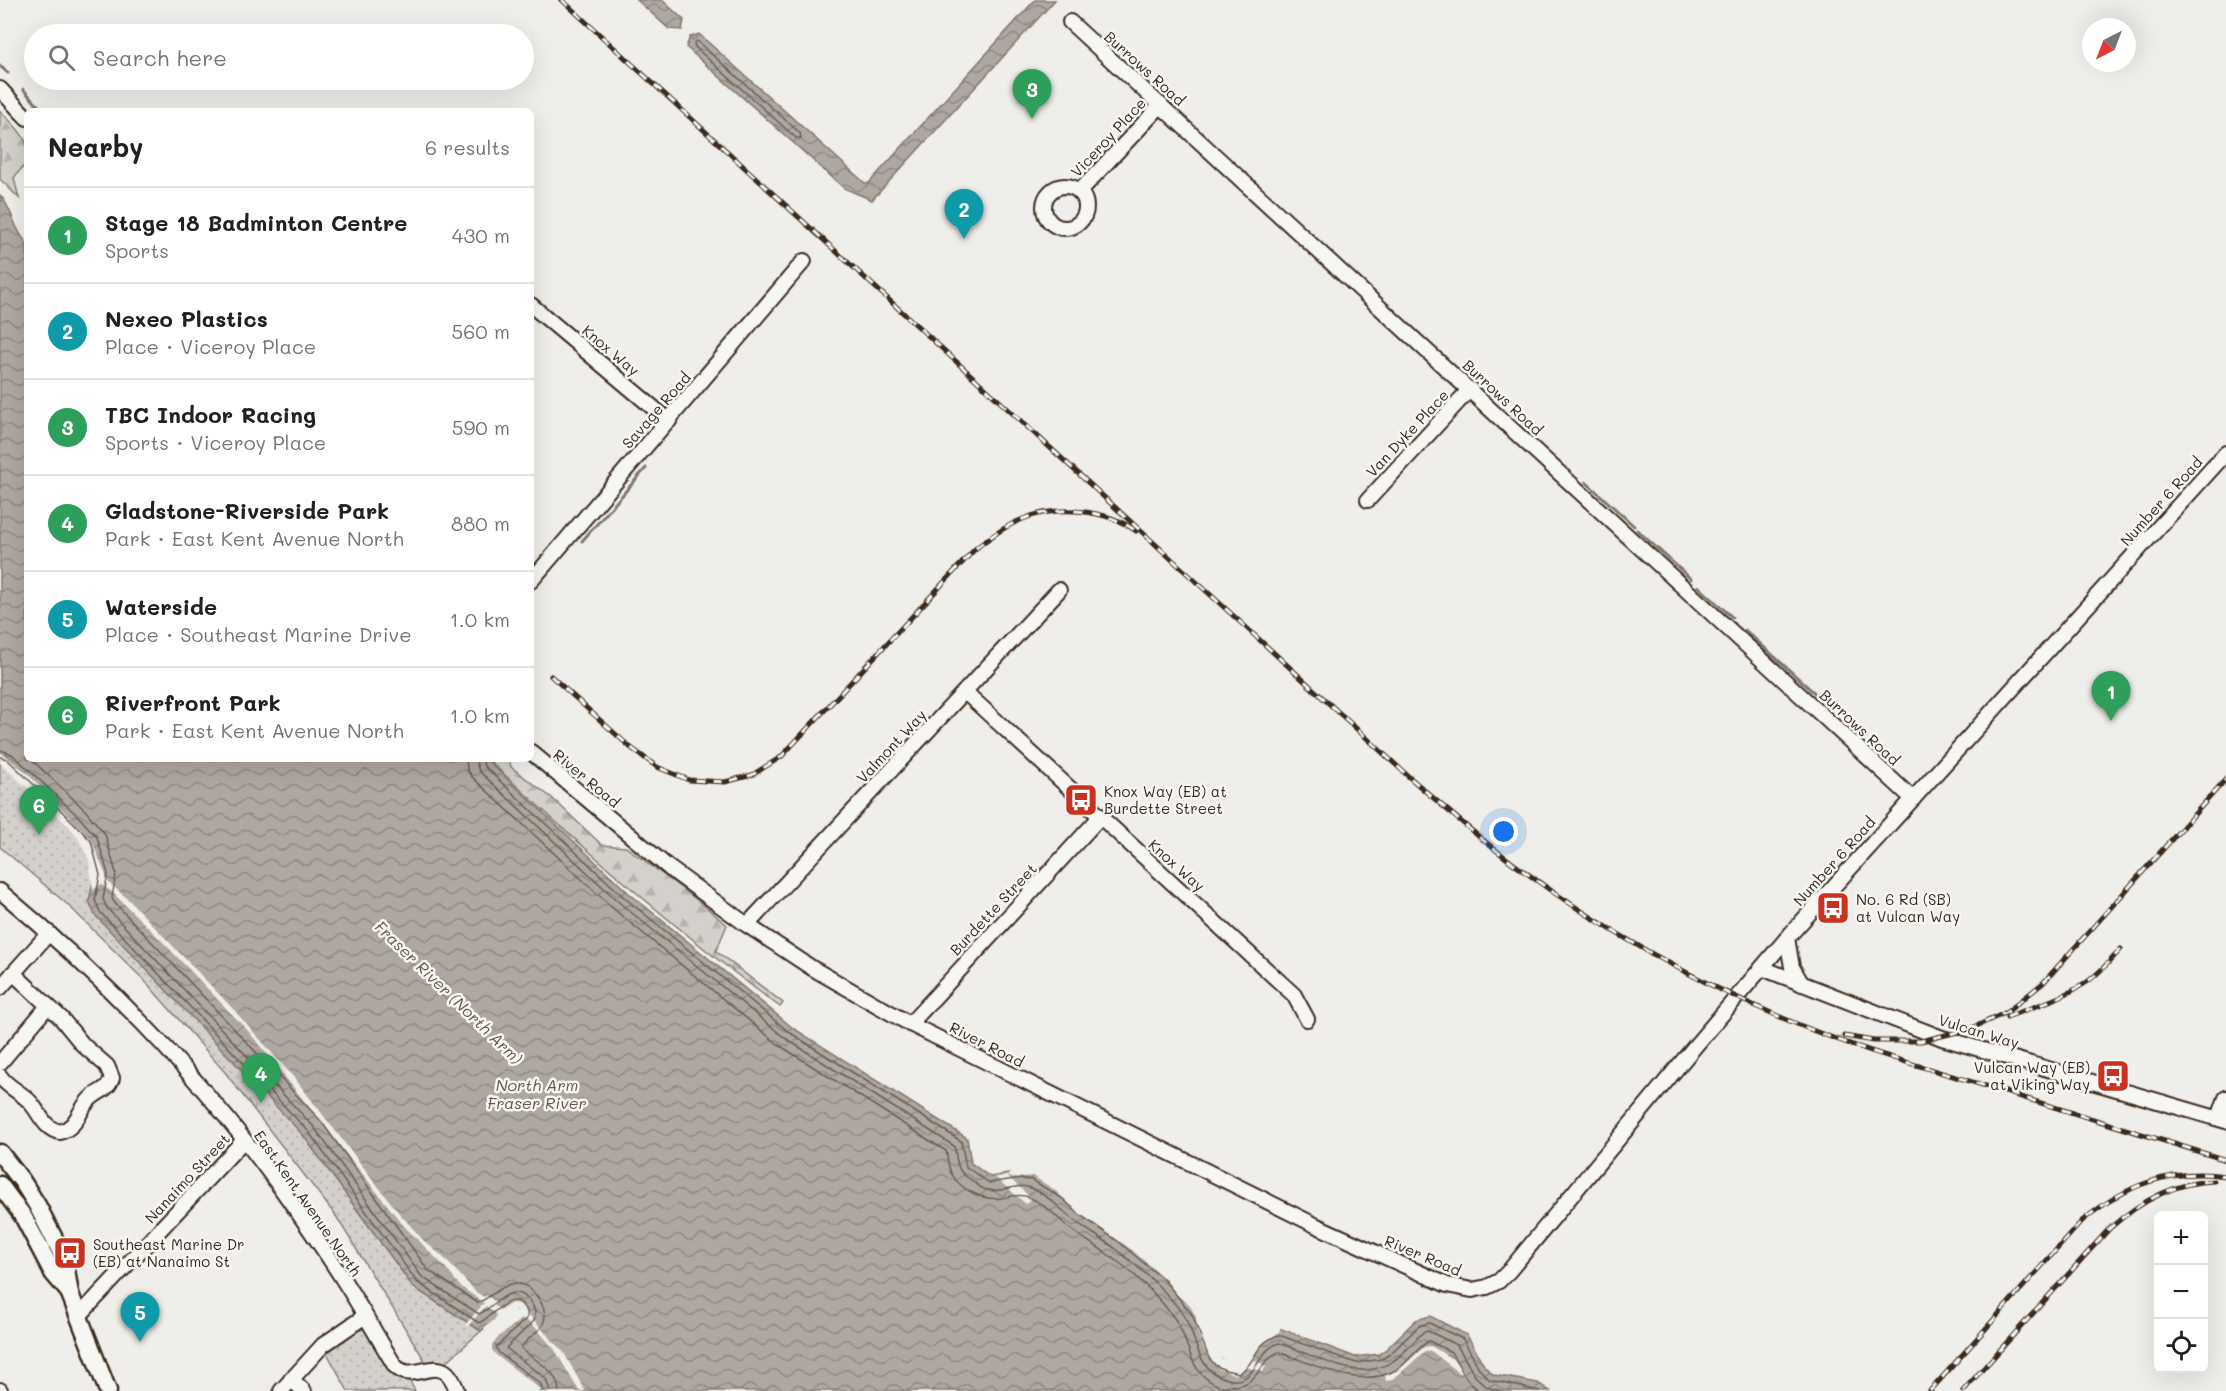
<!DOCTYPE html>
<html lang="en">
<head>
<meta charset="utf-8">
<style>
	:root { --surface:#fff; --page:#f2f2f2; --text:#202124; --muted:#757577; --line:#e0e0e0; --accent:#c8321e }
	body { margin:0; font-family:Mali,sans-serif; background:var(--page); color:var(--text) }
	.controls { position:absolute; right:18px; bottom:18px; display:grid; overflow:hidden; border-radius:9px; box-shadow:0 6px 24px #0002 }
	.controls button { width:54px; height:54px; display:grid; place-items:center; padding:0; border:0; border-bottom:2px solid var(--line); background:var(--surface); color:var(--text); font:30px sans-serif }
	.compass { position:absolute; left:2082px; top:18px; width:54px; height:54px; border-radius:50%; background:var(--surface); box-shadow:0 6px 24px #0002; rotate:222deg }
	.you { position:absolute; left:1504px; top:832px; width:21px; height:21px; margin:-15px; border:4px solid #fff; border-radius:50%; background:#1a73e8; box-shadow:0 0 0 9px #1a73e833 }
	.badge { display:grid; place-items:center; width:39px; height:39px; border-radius:50%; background:var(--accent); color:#fff; font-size:20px; font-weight:700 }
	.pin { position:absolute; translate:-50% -50px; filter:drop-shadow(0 2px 3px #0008) }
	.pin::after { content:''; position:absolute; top:32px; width:21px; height:18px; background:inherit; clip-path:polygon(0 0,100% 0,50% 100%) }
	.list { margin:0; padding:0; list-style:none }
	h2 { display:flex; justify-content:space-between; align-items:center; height:78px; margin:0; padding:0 24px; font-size:26px }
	h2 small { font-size:20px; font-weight:400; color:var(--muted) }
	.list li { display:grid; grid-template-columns:39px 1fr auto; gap:18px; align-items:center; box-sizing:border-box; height:96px; padding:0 24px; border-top:2px solid var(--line) }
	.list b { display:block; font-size:22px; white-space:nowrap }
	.list p { margin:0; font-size:20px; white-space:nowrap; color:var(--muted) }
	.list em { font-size:20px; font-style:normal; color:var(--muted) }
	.icon { flex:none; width:33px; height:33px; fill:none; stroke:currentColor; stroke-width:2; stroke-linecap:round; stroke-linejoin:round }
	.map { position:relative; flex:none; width:2226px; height:1391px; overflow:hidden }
	.search { position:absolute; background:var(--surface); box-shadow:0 6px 24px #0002; left:24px; top:24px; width:510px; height:66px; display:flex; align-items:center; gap:15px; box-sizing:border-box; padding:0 21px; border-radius:33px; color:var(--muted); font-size:22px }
	.panel { position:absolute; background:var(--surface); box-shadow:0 6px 24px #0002; left:24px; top:108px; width:510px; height:654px; border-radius:9px }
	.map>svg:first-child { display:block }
</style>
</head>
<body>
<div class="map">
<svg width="2226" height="1391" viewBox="0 0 2226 1391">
	<defs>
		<pattern id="forest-firs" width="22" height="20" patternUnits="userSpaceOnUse" patternTransform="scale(1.5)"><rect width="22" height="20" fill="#d4d1cc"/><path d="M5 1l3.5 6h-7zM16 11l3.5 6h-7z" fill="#b7b4af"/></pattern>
		<pattern id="park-dots" width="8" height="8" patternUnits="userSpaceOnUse" patternTransform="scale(1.5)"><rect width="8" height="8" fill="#d4d1cc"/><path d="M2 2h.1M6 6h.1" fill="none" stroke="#b7b4af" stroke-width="1.8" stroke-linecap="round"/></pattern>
		<pattern id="water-waves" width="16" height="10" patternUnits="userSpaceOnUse" patternTransform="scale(1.5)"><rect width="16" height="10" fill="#afa8a1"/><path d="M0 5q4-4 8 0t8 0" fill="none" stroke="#908983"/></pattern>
	</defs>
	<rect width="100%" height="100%" fill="#efeeea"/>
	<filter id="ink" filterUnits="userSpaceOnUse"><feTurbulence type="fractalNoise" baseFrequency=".0167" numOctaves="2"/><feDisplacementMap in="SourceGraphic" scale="12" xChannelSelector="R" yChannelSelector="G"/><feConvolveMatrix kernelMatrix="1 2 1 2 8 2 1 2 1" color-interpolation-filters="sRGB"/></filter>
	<g filter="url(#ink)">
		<g fill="url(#forest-firs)" stroke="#887e75" stroke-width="1.5">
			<path d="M 0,111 C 12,123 36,143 26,163 C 23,168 17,173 14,178 L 19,198 L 0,179 Z"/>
			<path d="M 488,759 L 509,759 L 511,767 L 552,798 L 602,845 L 626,847 L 701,903 L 727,925 L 716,951 L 783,1003 L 780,1007 C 677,931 581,847 488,759 Z"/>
		</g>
		<g fill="url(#park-dots)" stroke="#887e75" stroke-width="1.5">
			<path d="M 0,761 L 69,826 L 86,845 L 240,1066 L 303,1135 L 413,1287 L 481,1331 L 444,1364 L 427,1364 L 336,1216 L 224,1071 L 144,980 L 68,905 L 0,847 Z"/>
			<path d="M 365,1329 L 392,1372 L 398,1377 L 409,1380 L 415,1391 L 348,1391 L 327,1353 L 358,1330 Z"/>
		</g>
		<g fill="url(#water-waves)" stroke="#81766d" stroke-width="1.5">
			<path d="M 637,0 L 662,0 L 684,20 L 682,30 L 669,29 Z"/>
			<path d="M 1035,0 L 1055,0 L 872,200 L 844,188 L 686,47 L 690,37 L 699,34 L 866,184 L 869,183 Z"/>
			<path d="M 0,195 C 13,209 13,229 27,243 L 27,759 L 486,759 L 630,894 L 793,1028 L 967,1138 L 971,1163 L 990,1177 L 1021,1172 L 1034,1174 L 1168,1276 L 1194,1307 L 1213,1354 L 1237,1368 L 1254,1343 L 1279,1328 L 1355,1357 L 1379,1354 L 1386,1349 L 1416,1320 L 1430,1316 L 1467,1335 L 1485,1367 L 1494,1375 L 1538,1383 L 1550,1391 L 540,1391 L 493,1356 L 489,1346 L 522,1315 L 512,1306 L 481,1331 L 413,1287 L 303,1135 L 95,915 L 89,901 L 94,876 L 86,845 L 69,826 L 0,761 Z"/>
		</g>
		<g fill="#efeeea">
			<path d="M 0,752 L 27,773 L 91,839 L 109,883 L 128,899 L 234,1010 L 296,1080 L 398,1212 L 424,1241 L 442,1256 L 477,1293 L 484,1297 L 487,1295 L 495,1302 L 493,1305 L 496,1307 L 500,1310 L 512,1303 L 519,1304 L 564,1353 L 585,1391 L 579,1391 L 555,1350 L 537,1329 L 526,1320 L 521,1319 L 500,1336 L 492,1345 L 492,1350 L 496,1355 L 543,1391 L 535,1391 L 491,1357 L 487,1347 L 489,1340 L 520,1315 L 515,1309 L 513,1309 L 486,1331 L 484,1328 L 495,1319 L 496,1315 L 486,1306 L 468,1326 L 465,1325 L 484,1303 L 460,1286 L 444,1266 L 404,1226 L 250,1033 L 161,940 L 112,892 L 101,884 L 93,890 L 89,860 L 78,838 L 69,827 L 0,763 Z"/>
			<path d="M 1026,1170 L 1041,1174 L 1066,1191 L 1089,1211 L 1132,1241 L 1170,1274 L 1202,1316 L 1216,1352 L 1221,1358 L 1238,1365 L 1253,1340 L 1261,1333 L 1281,1326 L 1279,1332 L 1261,1345 L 1252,1359 L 1266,1366 L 1263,1372 L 1246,1367 L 1236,1375 L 1219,1369 L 1211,1361 L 1204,1349 L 1197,1331 L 1196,1317 L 1189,1304 L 1177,1295 L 1165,1279 L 1132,1250 L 1082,1215 L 1053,1189 L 1033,1176 L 1014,1178 L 1007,1176 L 1031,1198 L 1026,1204 L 995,1177 L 1007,1176 L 1012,1171 Z"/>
			<path d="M 1431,1346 L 1454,1360 L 1464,1373 L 1460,1373 L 1431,1351 L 1426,1351 L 1392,1380 L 1386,1381 L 1385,1375 L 1401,1368 L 1424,1347 Z"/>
		</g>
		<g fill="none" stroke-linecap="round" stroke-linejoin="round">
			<g stroke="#695c52" stroke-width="1.5">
				<path d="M 697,41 L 800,133 L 801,138 L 796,138 L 695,47 L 694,43 Z"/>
				<path d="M 0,750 L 12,754 L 78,816 L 97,837 L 108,874 L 103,899 L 107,908 L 314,1127 L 422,1277 L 479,1314 C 496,1306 513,1278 531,1303 C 535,1309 536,1313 534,1321 L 506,1348 L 546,1379 L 550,1391"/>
				<path d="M 0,757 L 7,759 L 73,822 L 91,841 L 100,875 L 95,900 L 100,912 L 308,1131 L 417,1282 L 479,1323 C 491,1318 511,1290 523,1305 C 527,1310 528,1312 527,1318 L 496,1347 L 499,1353 L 541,1384 L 542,1391"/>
				<path d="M 31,759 L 85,810 L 105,834 L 116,873 L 112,898 L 114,902 L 321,1121 L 428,1270 L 478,1303 C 499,1293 516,1267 538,1298 C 544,1306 547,1315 543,1324 C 538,1334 526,1338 521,1348 C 534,1361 558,1369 559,1391"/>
				<path d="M 466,759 L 467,769 L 472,777 L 616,911 L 779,1045 L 946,1151 C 948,1158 948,1167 951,1173 C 960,1190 984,1201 1001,1198 C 1009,1197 1020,1193 1028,1197 C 1044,1203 1055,1216 1068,1227 C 1080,1237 1093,1244 1106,1253 C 1132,1271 1157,1294 1175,1319 C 1192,1344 1186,1372 1219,1386 C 1263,1391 1255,1362 1279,1352 C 1317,1365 1359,1391 1398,1369 C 1409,1361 1417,1348 1429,1341 L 1451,1352 L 1466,1378 L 1478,1391"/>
				<path d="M 475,759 L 479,771 L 621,904 L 785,1038 L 954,1146 C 956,1153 956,1161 959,1168 C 961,1174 967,1177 971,1180 C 976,1184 981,1189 987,1190 C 1001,1194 1017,1182 1031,1188 C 1049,1196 1060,1209 1075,1221 C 1088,1231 1103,1239 1116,1249 C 1140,1269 1166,1289 1184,1316 C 1198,1338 1195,1368 1224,1378 C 1257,1390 1254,1351 1279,1343 C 1314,1354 1358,1385 1393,1361 C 1404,1354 1413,1342 1423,1332 L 1428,1331 L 1457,1345 L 1475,1376 L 1487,1387 L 1501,1391"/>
				<path d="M 482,759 L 484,766 L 626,899 L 789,1032 L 961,1141 L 966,1167 L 989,1183 L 1021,1178 L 1032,1180 L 1063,1199 L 1079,1214 L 1119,1242 L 1164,1280 L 1192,1314 L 1209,1358 L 1215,1365 L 1225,1370 L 1239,1373 C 1258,1362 1252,1344 1279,1335 L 1356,1363 L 1382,1359 L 1390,1354 L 1419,1326 L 1429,1323 L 1463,1339 L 1480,1370 L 1490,1380 L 1539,1391"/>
			</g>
			<g stroke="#81766d" stroke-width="3">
				<path d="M 0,66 L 8,73"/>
				<path d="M 23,89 L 43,111"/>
				<path d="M 1586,482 L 1634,526"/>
				<path d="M 1637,530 L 1691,579"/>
				<path d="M 582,541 L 646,468"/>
				<path d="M 1698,586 L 1732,617"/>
				<path d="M 1745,630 L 1820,698"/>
			</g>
			<defs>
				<g id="minor">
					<path d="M 1070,22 L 1913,799"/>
					<path d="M 0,89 L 27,118"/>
					<circle cx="1065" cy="207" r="21"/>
					<path d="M 1079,192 L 1161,105"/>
					<path d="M 531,305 L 669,421"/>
					<path d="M 1368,500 L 1470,389"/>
					<path d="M 531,581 L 804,261"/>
					<path d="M 965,692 L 1294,995 L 1307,1019"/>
					<path d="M 531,752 L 669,868 L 747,925 L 812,968 L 910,1024 L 1315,1225 L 1447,1285 L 1472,1290 L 1487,1287 L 1499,1281 L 1509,1271 L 1696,1045 L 1787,938 L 2226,453"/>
					<path d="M 0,891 C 104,978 200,1076 280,1187 C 302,1218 324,1249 344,1281 C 362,1309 378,1338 395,1366 C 411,1383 432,1360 447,1373 C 452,1378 455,1385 457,1391"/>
					<path d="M 747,925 L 1059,590"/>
					<path d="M 1787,938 L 1792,967 L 1802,984"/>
					<path d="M 1762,968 L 1942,1038 L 2226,1121"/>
					<path d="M 0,988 L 49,933"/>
					<path d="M 910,1024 L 1100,817"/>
					<path d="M 0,1063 L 48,1006"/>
					<path d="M 0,1076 C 7,1087 21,1092 30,1102 C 40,1113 44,1129 60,1132 C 77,1127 78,1112 89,1100 C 97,1091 108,1091 112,1078 L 107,1066 L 83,1045 L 61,1018 L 13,973"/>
					<path d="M 2219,1118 L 2226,1098"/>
					<path d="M 79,1316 L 244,1140"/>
					<path d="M 291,1379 L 304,1391"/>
					<path d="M 0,1390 L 0,1391"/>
					<path d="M 281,1391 L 323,1345 L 365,1316"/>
				</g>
				<g id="major">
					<path d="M 0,1153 L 22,1181 L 37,1205 L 64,1258 L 70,1294 L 108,1391"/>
					<path d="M 0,1185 L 23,1216 L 53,1273 L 70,1293"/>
				</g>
			</defs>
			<use href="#minor" stroke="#3b2a1e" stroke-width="18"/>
			<use href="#major" stroke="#3b2a1e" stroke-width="21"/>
			<use href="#minor" stroke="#f6f6f2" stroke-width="14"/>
			<use href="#major" stroke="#f6f6f2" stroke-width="16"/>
			<defs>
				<g id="rail">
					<path d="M 562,0 L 1408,776 C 1443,806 1477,837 1514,864 C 1601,929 1697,983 1797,1024 C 1855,1048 1916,1065 1976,1083 C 2059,1109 2143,1134 2226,1160"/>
					<path d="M 551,676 L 630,747 L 657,767 L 689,780 L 725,782 L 752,775 L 781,757 L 975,549 C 990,537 1005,526 1023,519 C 1057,505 1106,509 1136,531"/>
					<path d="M 2007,1017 C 2033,1007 2060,999 2084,984 C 2098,975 2109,962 2121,949"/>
					<path d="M 1844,1036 L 1874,1041 L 1921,1041 L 1970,1029 L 2007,1012 L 2043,983 L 2226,779"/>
					<path d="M 1930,1391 L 2082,1221 C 2126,1185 2168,1168 2226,1176"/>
					<path d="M 1963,1391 L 2109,1229 C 2138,1203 2174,1182 2214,1181"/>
				</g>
			</defs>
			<use href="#rail" stroke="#3b2a1e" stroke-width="5"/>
			<use href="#rail" stroke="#f6f6f2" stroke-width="3" stroke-dasharray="9" stroke-linecap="butt"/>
		</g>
	</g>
	<defs>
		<symbol id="bus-square" viewBox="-11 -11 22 22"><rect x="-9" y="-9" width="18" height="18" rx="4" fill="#c8321e" stroke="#f6f6f2"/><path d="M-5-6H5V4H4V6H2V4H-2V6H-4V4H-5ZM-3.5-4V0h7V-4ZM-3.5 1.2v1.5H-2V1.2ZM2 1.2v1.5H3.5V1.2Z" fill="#fff"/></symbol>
	</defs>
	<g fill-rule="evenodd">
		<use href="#bus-square" x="1062" y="781" width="38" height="38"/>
		<use href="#bus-square" x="1814" y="889" width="38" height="38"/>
		<use href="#bus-square" x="2094" y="1057" width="38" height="38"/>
		<use href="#bus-square" x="51" y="1234" width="38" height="38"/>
	</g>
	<g text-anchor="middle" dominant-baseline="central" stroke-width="5" stroke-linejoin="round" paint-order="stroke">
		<g font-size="15" fill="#3b2a1e" stroke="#f6f6f2">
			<text transform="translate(1145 68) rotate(42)">Burrows Road</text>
			<text transform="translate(1108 137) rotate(-47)">Viceroy Place</text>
			<text transform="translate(611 350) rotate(40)">Knox Way</text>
			<text transform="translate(1503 397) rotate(43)">Burrows Road</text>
			<text transform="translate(656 410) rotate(-49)">Savage Road</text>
			<text transform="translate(1407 433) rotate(-47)">Van Dyke Place</text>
			<text transform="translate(2161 501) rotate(-48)">Number 6 Road</text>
			<text transform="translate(1860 727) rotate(43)">Burrows Road</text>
			<text transform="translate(891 746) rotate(-47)">Valmont Way</text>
			<text transform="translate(587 778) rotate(40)">River Road</text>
			<text transform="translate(1834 861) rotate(-48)">Number 6 Road</text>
			<text transform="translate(1177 865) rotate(42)">Knox Way</text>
			<text transform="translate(993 909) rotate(-47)">Burdette Street</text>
			<text transform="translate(1979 1031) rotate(17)">Vulcan Way</text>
			<text transform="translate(987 1044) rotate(27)">River Road</text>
			<text transform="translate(187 1178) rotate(-47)">Nanaimo Street</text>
			<text transform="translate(308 1203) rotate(55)">East Kent Avenue North</text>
			<text transform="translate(1423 1255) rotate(23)">River Road</text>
		</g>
		<g font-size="15" fill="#3b2a1e" stroke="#f6f6f2" text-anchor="start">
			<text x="1104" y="791">Knox Way (EB) at<tspan x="1104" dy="17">Burdette Street</tspan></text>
			<text x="1856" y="899">No. 6 Rd (SB)<tspan x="1856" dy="17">at Vulcan Way</tspan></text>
			<text x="2090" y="1067" text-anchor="end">Vulcan Way (EB)<tspan x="2090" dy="17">at Viking Way</tspan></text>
			<text x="93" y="1244">Southeast Marine Dr<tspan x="93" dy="17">(EB) at Nanaimo St</tspan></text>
		</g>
		<g font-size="16" font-style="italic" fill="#64564c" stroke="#f6f6f2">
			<text transform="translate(449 992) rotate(44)">Fraser River (North Arm)</text>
			<text x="537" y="1084">North Arm<tspan x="537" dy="18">Fraser River</tspan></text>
		</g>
	</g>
</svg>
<div class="controls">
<button>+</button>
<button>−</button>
<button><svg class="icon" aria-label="locate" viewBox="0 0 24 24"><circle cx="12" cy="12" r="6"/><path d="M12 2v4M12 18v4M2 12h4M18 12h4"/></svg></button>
</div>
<svg class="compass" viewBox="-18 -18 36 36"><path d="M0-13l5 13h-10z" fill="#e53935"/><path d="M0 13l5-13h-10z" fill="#757577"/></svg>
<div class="you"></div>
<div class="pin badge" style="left:2111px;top:721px;background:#2e9e5b">1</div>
<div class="pin badge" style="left:964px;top:239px;background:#0f9aa8">2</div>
<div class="pin badge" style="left:1032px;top:119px;background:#2e9e5b">3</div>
<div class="pin badge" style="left:261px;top:1103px;background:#2e9e5b">4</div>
<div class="pin badge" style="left:140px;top:1342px;background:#0f9aa8">5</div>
<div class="pin badge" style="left:39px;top:835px;background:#2e9e5b">6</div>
<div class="search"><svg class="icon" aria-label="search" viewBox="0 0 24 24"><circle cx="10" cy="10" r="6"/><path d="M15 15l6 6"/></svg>Search here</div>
<section class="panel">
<h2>Nearby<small>6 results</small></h2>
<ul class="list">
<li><span class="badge" style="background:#2e9e5b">1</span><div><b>Stage 18 Badminton Centre</b><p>Sports</p></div><em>430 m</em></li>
<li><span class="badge" style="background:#0f9aa8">2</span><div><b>Nexeo Plastics</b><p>Place · Viceroy Place</p></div><em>560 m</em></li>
<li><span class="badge" style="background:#2e9e5b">3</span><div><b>TBC Indoor Racing</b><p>Sports · Viceroy Place</p></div><em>590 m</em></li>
<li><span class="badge" style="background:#2e9e5b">4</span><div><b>Gladstone-Riverside Park</b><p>Park · East Kent Avenue North</p></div><em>880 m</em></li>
<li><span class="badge" style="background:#0f9aa8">5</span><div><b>Waterside</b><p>Place · Southeast Marine Drive</p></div><em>1.0 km</em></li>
<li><span class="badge" style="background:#2e9e5b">6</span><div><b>Riverfront Park</b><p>Park · East Kent Avenue North</p></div><em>1.0 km</em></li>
</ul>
</section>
</div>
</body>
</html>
